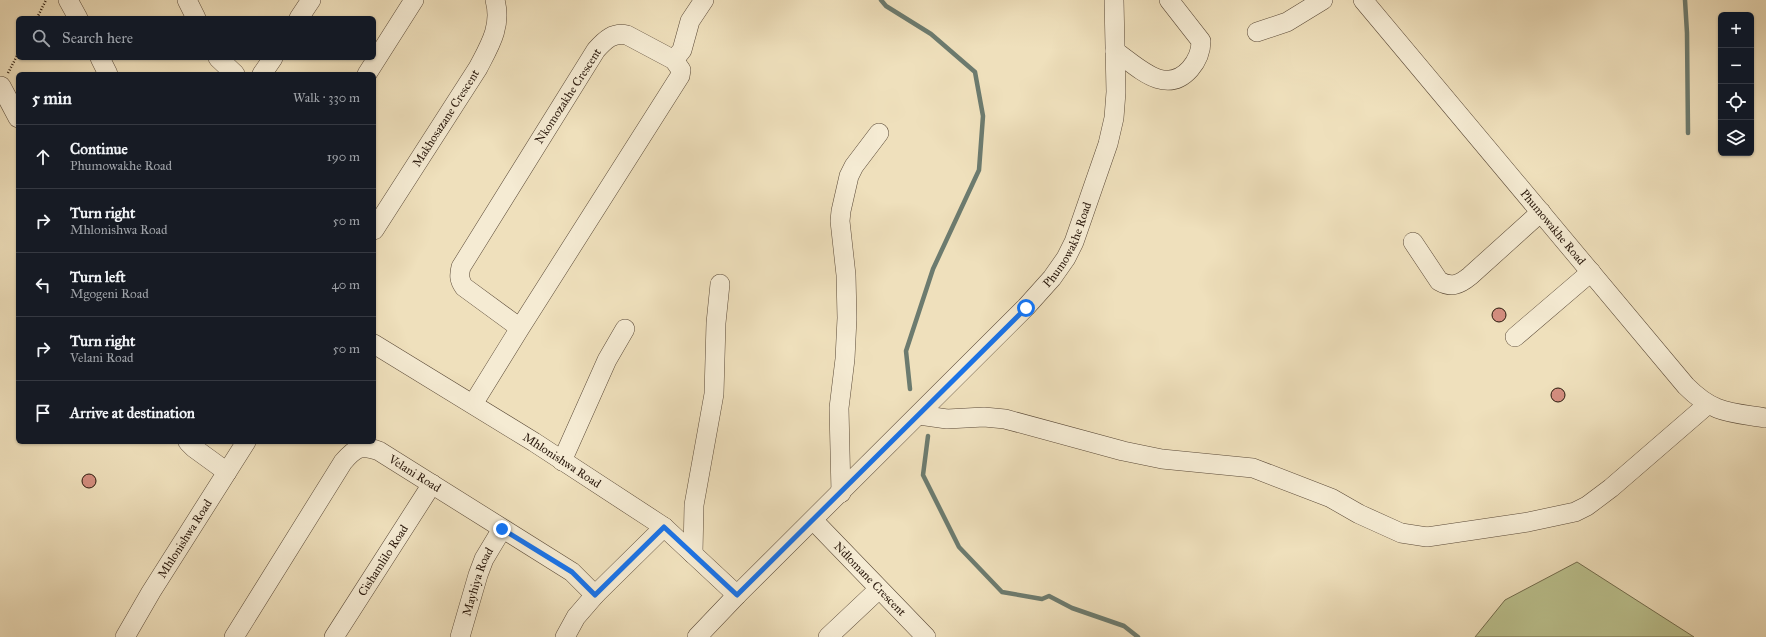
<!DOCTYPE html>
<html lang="en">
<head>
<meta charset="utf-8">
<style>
	:root { --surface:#171b24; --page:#20242c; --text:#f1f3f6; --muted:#9ea1a6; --line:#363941 }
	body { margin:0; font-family:"IM FELL Great Primer",serif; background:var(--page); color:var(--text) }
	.controls { position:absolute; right:12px; top:12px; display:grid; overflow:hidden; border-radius:6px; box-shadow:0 1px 3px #0004 }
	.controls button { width:36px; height:36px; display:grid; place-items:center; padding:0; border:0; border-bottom:1px solid var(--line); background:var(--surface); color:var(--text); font:20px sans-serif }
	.stop { position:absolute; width:12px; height:12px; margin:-9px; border:3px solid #1a73e8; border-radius:50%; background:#fff }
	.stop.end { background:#1a73e8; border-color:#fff; box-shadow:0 1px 4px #0008 }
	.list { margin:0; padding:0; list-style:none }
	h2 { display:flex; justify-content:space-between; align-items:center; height:52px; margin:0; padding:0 16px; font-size:17px }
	h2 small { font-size:13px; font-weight:400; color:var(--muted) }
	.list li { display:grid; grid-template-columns:26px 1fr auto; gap:12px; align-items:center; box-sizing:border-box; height:64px; padding:0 16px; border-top:1px solid var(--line) }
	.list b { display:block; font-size:15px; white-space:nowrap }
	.list p { margin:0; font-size:13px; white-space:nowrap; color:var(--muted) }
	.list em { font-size:13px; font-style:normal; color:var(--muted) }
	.icon { flex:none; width:22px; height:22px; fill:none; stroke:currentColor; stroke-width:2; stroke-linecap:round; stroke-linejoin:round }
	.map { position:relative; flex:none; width:1766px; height:637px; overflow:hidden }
	.search { position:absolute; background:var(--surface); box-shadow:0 1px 3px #0004; left:16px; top:16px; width:360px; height:44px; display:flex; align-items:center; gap:10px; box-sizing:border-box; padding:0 14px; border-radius:6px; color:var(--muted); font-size:15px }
	.panel { position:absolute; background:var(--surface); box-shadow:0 1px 3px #0004; left:16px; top:72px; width:360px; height:372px; border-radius:6px }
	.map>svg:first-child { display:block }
</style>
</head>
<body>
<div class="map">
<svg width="1766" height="637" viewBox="0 0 1766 637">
	<rect width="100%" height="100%" fill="#efe0bc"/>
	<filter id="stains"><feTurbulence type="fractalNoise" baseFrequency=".005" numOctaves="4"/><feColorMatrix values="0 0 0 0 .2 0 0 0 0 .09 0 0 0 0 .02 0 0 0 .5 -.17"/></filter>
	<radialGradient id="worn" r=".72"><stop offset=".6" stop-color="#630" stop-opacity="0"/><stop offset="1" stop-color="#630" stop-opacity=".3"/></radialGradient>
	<path fill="#bbc28f" stroke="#726c4d" d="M 1577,562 L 1694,637 L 1475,637 L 1505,600 Z"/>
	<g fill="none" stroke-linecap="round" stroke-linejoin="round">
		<g stroke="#6c7b6f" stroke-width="4.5">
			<path d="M 881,0 L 886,6 L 931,34 L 975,72 L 983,116 L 979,170 L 933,269 L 906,351 L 910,389"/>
			<path d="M 1685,0 L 1687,33 L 1688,133"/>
			<path d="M 928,436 L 923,475 L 959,547 L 1002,592 L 1042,599 L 1049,596 L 1072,608 L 1124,626 L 1138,637"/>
		</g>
	</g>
	<g fill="#d48e80" stroke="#28170b">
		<circle cx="1499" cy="315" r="7"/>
		<circle cx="1558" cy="395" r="7"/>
		<circle cx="89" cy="481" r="7"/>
	</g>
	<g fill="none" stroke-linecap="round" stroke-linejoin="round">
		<defs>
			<g id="minor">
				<path d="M 68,0 L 78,18"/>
				<path d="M 187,0 L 196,18"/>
				<path id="s1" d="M 1363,0 L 1686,386 C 1714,414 1729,412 1766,418"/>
				<path d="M 299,18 L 311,0"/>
				<path d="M 1257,32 L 1287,22 L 1323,0"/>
				<path d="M 1115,51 C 1137,66 1165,97 1190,69 C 1197,61 1201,52 1201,41 L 1169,0"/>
				<path d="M 100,58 L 108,74"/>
				<path d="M 218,58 L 235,74"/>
				<path d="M 674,60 L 682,50 L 690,21 L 704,0"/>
				<path d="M 262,74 L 273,58"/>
				<path d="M 367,74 L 414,0"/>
				<path d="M 1,86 L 18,118"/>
				<path id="s2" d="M 374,230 L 478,68 C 490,45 502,26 495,0"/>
				<path d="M 1413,242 L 1439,281 C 1451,288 1459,285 1470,276 L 1541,212"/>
				<path d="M 1515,337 L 1591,272"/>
				<path id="s3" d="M 374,344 L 534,442 L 664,527 L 737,595"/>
				<path d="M 473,404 L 520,328 L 680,76 L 681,70 L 674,60 L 627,35 C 613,32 605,40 596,50 L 461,267 C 459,275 459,280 464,287 L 520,328"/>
				<path d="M 919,415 L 947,419 L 984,417 L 1005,419 L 1123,451 L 1162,459 L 1253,468 L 1331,498 L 1359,514 L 1401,533 L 1427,537 L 1528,522 L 1575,512 L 1587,506 L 1611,488 L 1707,405"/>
				<path d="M 188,442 L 194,448 L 227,472"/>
				<path d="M 562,461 L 607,360 L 625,329"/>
				<path d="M 841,493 L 839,408 L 845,359 L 847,318 L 846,275 L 840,221 L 841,211 L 849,176 L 854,166 L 879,133"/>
				<path id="s4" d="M 813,520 L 926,637"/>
				<path d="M 693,554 L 694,505 L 714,394 L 716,323 L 720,284"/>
				<path id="s5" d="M 125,637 L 151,592 L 246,442"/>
				<path id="s6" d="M 234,637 L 343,462 C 355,448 361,444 379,451 L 572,572 L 595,595"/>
				<path id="s7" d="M 334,637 L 432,484"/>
				<path id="s8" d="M 460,637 L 478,575 L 484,559 L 502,529"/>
				<path d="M 565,637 L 576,617 L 595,595 L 664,527"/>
				<path id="s9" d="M 697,637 L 737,595 L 1026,307 L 1052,278 L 1066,258 L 1074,242 L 1108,144 L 1114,118 L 1116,92 L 1114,0"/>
				<path d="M 828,637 L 879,589"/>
			</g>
		</defs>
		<use href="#minor" stroke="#5a4937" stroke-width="20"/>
		<g stroke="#28170b" stroke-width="2.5" stroke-dasharray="1 2" stroke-linecap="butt">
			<path d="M 37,18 L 46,0"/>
			<path d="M 8,73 L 18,54"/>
		</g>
		<use href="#minor" stroke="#f5ebd3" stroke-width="19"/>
	</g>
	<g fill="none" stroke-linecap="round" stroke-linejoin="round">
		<path stroke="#1a73e8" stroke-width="5" d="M 502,529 L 572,572 L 595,595 L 664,527 L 737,595 L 1026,308"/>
	</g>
	<g text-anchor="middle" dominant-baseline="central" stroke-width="4" stroke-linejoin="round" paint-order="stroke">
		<g font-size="12" fill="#28170b" stroke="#f5ebd3">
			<text transform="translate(568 96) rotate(-57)">Nkomozakhe Crescent</text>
			<text stroke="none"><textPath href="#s2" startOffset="133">Makhosazane Crescent</textPath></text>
			<text stroke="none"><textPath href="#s1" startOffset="296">Phumowakhe Road</textPath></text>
			<text stroke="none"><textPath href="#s9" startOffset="542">Phumowakhe Road</textPath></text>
			<text stroke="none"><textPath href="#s3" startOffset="221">Mhlonishwa Road</textPath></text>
			<text stroke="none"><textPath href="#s6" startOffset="290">Velani Road</textPath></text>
			<text stroke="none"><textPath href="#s5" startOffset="115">Mhlonishwa Road</textPath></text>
			<text stroke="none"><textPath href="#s7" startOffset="91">Cishamlilo Road</textPath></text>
			<text stroke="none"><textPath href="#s4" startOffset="82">Ndlomane Crescent</textPath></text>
			<text stroke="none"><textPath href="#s8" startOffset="58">Mayhiya Road</textPath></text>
		</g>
	</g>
	<rect width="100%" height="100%" filter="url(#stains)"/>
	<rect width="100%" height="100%" fill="url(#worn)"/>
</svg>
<div class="controls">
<button>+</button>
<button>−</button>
<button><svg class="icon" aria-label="locate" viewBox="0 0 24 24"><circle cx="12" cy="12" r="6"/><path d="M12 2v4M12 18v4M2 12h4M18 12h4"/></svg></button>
<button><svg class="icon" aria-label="layers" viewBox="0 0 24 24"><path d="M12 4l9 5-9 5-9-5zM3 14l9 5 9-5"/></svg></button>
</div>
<div class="stop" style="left:1026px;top:308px"></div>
<div class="stop end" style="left:502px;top:529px"></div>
<div class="search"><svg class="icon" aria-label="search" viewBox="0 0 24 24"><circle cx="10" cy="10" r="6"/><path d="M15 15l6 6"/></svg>Search here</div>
<section class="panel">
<h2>5 min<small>Walk · 330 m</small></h2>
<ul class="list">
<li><svg class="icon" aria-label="ahead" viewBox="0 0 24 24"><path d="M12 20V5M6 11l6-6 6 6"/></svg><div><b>Continue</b><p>Phumowakhe Road</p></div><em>190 m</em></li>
<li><svg class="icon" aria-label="right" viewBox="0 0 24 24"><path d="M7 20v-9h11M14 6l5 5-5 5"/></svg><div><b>Turn right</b><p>Mhlonishwa Road</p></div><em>50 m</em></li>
<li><svg class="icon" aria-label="left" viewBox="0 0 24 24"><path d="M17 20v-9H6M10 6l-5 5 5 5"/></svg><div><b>Turn left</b><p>Mgogeni Road</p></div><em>40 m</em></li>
<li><svg class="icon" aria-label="right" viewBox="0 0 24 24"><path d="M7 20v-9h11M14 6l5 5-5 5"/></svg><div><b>Turn right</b><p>Velani Road</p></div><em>50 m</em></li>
<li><svg class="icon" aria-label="arrive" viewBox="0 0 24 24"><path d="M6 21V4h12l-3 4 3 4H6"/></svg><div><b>Arrive at destination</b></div></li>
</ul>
</section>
</div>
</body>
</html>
